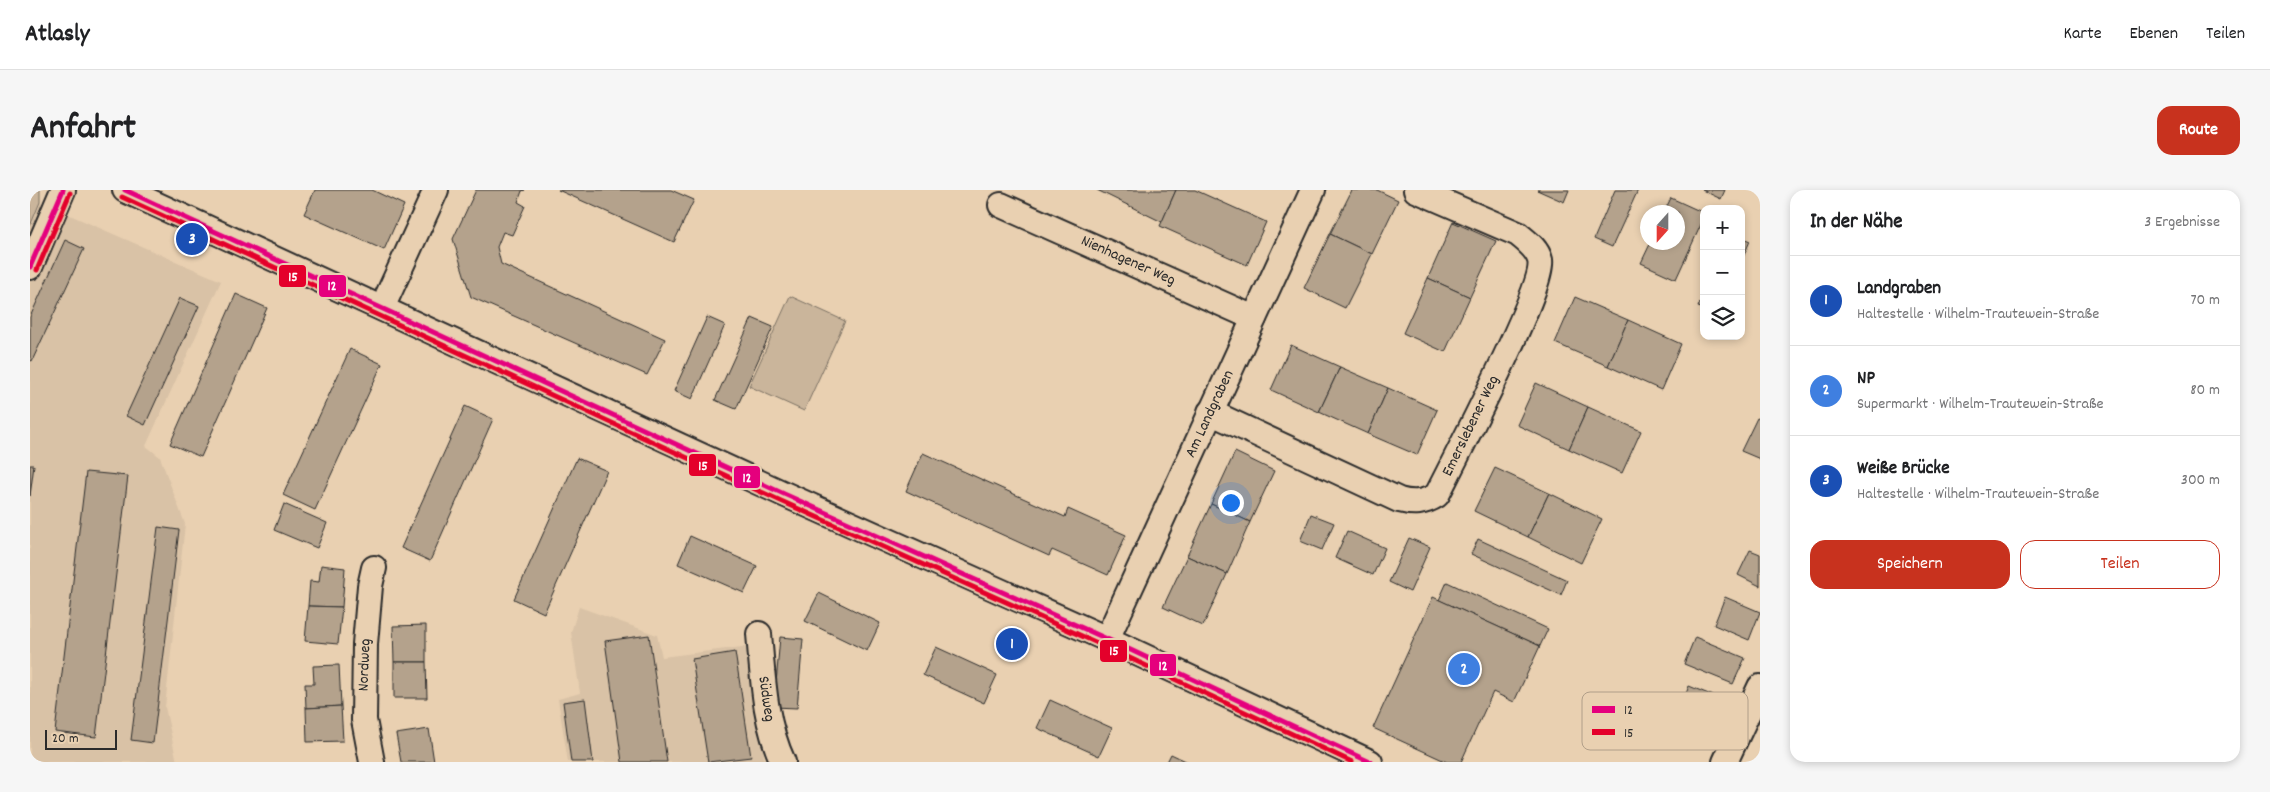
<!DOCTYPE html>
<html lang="de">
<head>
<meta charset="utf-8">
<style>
	:root { --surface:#fff; --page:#f6f6f6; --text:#202124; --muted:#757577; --line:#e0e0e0; --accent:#c8321e }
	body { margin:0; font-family:Dekko,sans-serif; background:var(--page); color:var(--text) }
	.controls { position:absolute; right:15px; top:15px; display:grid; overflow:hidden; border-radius:10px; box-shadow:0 2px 8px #0003 }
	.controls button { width:45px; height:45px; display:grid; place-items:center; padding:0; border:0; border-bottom:1px solid var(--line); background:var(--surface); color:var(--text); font:25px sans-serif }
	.compass { position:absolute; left:1610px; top:15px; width:45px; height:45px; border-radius:50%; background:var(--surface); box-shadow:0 2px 8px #0003; rotate:201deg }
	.scale { position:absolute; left:15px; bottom:12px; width:72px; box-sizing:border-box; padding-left:5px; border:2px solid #2b2b2b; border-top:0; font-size:14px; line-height:18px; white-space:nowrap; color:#2b2b2b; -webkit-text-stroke:4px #e9d0b1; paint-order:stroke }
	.you { position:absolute; left:1200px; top:312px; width:18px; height:18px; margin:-12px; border:4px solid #fff; border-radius:50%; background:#1a73e8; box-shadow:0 0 0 8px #1a73e833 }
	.badge { display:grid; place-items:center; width:32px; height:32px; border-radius:50%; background:var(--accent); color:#fff; font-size:16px; font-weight:700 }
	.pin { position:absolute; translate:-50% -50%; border:2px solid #fff; box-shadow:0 1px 5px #0006 }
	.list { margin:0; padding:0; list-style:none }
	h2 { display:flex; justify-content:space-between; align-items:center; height:65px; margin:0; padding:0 20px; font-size:21px }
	h2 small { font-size:16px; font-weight:400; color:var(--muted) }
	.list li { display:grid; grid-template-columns:32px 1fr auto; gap:15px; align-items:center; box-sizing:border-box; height:90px; padding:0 20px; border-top:1px solid var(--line) }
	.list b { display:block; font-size:19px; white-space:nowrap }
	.list p { margin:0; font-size:16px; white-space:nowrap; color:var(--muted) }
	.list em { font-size:16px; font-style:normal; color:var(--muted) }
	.actions { display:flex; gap:10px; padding:15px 20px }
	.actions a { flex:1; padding:11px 0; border:1px solid var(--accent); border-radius:15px; text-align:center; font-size:18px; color:var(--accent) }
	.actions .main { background:var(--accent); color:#fff }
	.icon { flex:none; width:28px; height:28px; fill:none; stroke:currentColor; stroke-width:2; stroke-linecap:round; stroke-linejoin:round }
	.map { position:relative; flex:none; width:1730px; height:572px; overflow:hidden; border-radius:15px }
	header { display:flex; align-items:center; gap:30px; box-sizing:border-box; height:70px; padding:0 25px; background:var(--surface); border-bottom:1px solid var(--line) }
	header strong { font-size:24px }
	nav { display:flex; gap:28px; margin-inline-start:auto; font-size:18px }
	.intro { display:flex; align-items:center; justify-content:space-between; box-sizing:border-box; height:120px; padding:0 30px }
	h1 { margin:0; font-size:35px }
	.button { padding:12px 22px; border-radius:15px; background:var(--accent); color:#fff; font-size:18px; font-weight:700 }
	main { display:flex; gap:30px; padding:0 30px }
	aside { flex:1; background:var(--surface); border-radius:15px; box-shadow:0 2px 8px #0003 }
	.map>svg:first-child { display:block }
</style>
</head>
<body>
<header>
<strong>Atlasly</strong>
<nav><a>Karte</a><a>Ebenen</a><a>Teilen</a></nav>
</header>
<div class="intro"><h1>Anfahrt</h1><a class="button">Route</a></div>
<main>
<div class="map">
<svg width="1730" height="572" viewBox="0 0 1730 572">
	<rect width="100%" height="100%" fill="#e9d0b1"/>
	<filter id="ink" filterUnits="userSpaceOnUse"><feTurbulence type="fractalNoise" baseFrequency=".02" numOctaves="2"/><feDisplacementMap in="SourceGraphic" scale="10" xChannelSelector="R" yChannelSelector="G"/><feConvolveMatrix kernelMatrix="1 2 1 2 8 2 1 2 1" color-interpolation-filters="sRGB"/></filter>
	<g filter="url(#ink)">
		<g fill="#d9c2a6">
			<path d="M 10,12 L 191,91 L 116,256 L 130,267 L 155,334 L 135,517 L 147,572 L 0,572 L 0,36 Z"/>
			<path d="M 549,417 L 627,445 L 632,467 L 720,456 L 735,572 L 538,572 L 528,509 L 550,503 L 541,442 Z"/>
		</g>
		<g fill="#cab59b" stroke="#7a7063">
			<path d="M 0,0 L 10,0 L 10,12 L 0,36 Z"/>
			<path d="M 760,106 L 815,131 L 774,221 L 719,196 Z"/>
		</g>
		<g fill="#b4a28c" stroke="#2b2b2b">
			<path d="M 285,0 L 342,0 L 374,15 L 354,60 L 274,24 Z"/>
			<path d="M 446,0 L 495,0 L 492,1 L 488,12 L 495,16 L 482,45 L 473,42 L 467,57 L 471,74 L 635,149 L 617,185 L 441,107 L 423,49 Z"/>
			<path d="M 528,0 L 641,0 L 664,10 L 644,52 Z"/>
			<path d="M 1067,0 L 1146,0 L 1132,32 Z"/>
			<path d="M 1146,0 L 1165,0 L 1236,32 L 1217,75 L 1130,36 Z"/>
			<path d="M 1322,0 L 1347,0 L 1368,10 L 1342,64 L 1300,44 Z"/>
			<path d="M 1507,0 L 1539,0 L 1534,12 Z"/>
			<path d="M 1585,0 L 1608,0 L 1582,57 L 1564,49 Z"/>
			<path d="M 1672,0 L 1695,0 L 1691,9 Z"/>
			<path d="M 1641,8 L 1674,23 L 1674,28 L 1646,89 L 1611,73 L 1621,52 L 1648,52 L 1648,22 L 1634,22 Z"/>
			<path d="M 1423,32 L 1466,51 L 1440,107 L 1398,88 Z"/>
			<path d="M 1300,44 L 1342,64 L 1315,118 L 1274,98 Z"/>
			<path d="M 1711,47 L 1720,51 L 1711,72 Z"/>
			<path d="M 35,50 L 54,59 L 2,171 L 0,170 L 0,127 Z"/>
			<path d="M 1398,88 L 1440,107 L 1415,162 L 1373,143 Z"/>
			<path d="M 206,104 L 237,118 L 171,267 L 140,254 Z"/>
			<path d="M 1674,104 L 1674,119 L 1668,117 Z"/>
			<path d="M 1545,107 L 1598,130 L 1578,176 L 1525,153 Z"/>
			<path d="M 150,108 L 169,116 L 115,235 L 96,226 Z"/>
			<path d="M 677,127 L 695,135 L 662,209 L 644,201 Z"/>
			<path d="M 722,128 L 743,137 L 706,219 L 685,210 Z"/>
			<path d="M 1598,130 L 1651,154 L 1631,200 L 1578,176 Z"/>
			<path d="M 1261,155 L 1310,177 L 1289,222 L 1241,200 Z"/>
			<path d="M 320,159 L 352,174 L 285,320 L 253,305 Z"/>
			<path d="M 1310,177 L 1358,198 L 1338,244 L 1289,222 Z"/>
			<path d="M 1506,193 L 1558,217 L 1539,259 L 1487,235 Z"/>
			<path d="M 1358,198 L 1407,220 L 1387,265 L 1338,244 Z"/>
			<path d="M 435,216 L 463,229 L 400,371 L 371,358 Z"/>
			<path d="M 1558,217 L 1611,241 L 1592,283 L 1539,259 Z"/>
			<path d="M 1727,228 L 1730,229 L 1730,269 L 1711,261 Z"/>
			<path d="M 1205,262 L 1244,281 L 1220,332 L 1181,314 Z"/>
			<path d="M 893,263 L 1035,327 L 1038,319 L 1096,345 L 1078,385 L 1022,360 L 1019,366 L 876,301 Z"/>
			<path d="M 547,268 L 577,281 L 514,423 L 484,409 Z"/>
			<path d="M 0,275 L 4,275 L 0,306 Z"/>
			<path d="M 1465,278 L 1519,303 L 1498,347 L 1444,321 Z"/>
			<path d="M 56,282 L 98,286 L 66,547 L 25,542 Z"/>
			<path d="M 1519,303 L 1572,329 L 1551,373 L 1498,347 Z"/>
			<path d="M 254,314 L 297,333 L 287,358 L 244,340 Z"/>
			<path d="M 1181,314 L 1220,332 L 1197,384 L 1157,366 Z"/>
			<path d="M 1281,324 L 1304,333 L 1292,360 L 1270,351 Z"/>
			<path d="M 128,337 L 149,340 L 123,553 L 101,550 Z"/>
			<path d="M 1317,341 L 1355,358 L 1343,385 L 1305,368 Z"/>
			<path d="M 660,346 L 727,376 L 714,403 L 648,374 Z"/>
			<path d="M 1379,348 L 1400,357 L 1380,402 L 1359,392 Z"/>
			<path d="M 1448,349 L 1537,390 L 1531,405 L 1441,364 Z"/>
			<path d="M 1720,360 L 1730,364 L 1730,396 L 1708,385 Z"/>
			<path d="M 1157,366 L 1197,384 L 1173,436 L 1133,417 Z"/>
			<path d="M 291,375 L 315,378 L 312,417 L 278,416 L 280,391 L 289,392 Z"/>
			<path d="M 1417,392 L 1518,439 L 1510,456 L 1409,410 Z"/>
			<path d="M 789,403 L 850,433 L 837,461 L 775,431 Z"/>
			<path d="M 1403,407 L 1510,456 L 1484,512 L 1463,502 L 1431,572 L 1417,572 L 1343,538 Z"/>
			<path d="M 1695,407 L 1730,422 L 1719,450 L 1684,435 Z"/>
			<path d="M 278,416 L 312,417 L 308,454 L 275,451 Z"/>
			<path d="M 396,435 L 396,472 L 364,472 L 363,436 Z"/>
			<path d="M 619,445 L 637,572 L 592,572 L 575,451 Z"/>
			<path d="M 750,447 L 773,449 L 767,518 L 744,517 Z"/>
			<path d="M 1665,447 L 1715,468 L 1703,494 L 1654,474 Z"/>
			<path d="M 906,457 L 967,485 L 954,513 L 893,485 Z"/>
			<path d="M 705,462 L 721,567 L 678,572 L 662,469 Z"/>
			<path d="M 364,472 L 396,472 L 397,508 L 364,508 Z"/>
			<path d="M 309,475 L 311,516 L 276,518 L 275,494 L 284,494 L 283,476 Z"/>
			<path d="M 1659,496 L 1691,509 L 1681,534 L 1649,521 Z"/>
			<path d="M 555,509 L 563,572 L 541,572 L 533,512 Z"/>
			<path d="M 1020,510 L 1082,538 L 1069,566 L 1007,538 Z"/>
			<path d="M 311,516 L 313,551 L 277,552 L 276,518 Z"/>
			<path d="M 399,539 L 404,572 L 371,572 L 366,544 Z"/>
			<path d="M 1141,564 L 1158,572 L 1137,572 Z"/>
		</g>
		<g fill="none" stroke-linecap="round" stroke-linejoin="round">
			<defs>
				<g id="minor">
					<path d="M 95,0 L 754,304 L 1077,449 L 1340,572"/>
					<path d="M 971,15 L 1224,128"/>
					<path d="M 0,77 L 33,0"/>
					<path d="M 352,118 L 406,0"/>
					<path d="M 1180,222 L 1369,310 C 1384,314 1394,313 1407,305 C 1424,271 1516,95 1510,70 C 1507,58 1496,51 1488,44 L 1386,0"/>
					<path d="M 729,444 C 733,488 734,531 753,572"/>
					<path d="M 1077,449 L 1283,0"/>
					<path d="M 342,572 L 334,530 L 335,454 L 340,396 L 344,378"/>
					<path d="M 1695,572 L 1730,497"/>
				</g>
			</defs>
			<use href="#minor" stroke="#2b2b2b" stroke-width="28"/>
			<use href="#minor" stroke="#e9d0b1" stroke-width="24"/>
			<defs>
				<g id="bus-1">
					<path d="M 95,0 L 754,304 L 1077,449 L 1340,572"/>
					<path d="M 0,77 L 33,0"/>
				</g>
				<g id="bus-2">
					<path d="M 92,7 L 751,311 L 1074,456 L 1322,572"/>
					<path d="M 7,80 L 40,3"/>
				</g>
			</defs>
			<use href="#bus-1" stroke="#e9d0b1" stroke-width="9"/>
			<use href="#bus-2" stroke="#e9d0b1" stroke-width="9"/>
			<use href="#bus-1" stroke="#e5007d" stroke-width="5"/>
			<use href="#bus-2" stroke="#e4002b" stroke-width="5"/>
		</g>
	</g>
	<g text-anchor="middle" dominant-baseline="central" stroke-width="4.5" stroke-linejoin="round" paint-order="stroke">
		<g font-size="16" fill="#2b2b2b" stroke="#e9d0b1">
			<text transform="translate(1098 71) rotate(24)">Nienhagener Weg</text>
			<text transform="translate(1180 224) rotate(-65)">Am Landgraben</text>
			<text transform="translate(1441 236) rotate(-64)">Emerslebener Weg</text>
			<text transform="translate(335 475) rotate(-88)">Nordweg</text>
			<text transform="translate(736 509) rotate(82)">Südweg</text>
		</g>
	</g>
	<rect x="1552" y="502" width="166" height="58" rx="8" fill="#e9d0b1" stroke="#b09e89" stroke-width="1"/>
	<rect x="1562" y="516" width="23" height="7" fill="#e5007d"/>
	<rect x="1562" y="539" width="23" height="6" fill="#e4002b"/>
	<g font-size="14" fill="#2b2b2b">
		<text x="1594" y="524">12</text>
		<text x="1594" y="547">15</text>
	</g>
	<g stroke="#e9d0b1" stroke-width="2">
		<rect x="248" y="74" width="29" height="24" rx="5" fill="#e4002b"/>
		<rect x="288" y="84" width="29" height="24" rx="5" fill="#e5007d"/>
		<rect x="658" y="263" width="29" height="24" rx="5" fill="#e4002b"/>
		<rect x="703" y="275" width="28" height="24" rx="5" fill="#e5007d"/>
		<rect x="1069" y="449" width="29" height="24" rx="5" fill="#e4002b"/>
		<rect x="1119" y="463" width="28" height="24" rx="5" fill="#e5007d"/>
	</g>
	<g font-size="14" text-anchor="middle" font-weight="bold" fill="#fff">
		<text x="263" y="91">15</text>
		<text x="302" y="100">12</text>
		<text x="673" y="280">15</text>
		<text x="717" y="292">12</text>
		<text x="1084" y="465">15</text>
		<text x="1133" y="480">12</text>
	</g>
</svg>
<div class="controls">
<button>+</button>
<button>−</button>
<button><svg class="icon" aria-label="layers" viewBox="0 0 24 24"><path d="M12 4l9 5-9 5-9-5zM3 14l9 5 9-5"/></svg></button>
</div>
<svg class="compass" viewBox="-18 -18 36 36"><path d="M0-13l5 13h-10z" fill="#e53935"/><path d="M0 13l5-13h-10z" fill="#757577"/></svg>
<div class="scale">20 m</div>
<div class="you"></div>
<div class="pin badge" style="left:982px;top:454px;background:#1a4fb4">1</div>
<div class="pin badge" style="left:1434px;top:479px;background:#3f7fe0">2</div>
<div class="pin badge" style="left:162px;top:49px;background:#1a4fb4">3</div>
</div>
<aside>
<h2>In der Nähe<small>3 Ergebnisse</small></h2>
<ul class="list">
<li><span class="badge" style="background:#1a4fb4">1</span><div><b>Landgraben</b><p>Haltestelle · Wilhelm-Trautewein-Straße</p></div><em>70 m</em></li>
<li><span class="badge" style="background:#3f7fe0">2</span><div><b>NP</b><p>Supermarkt · Wilhelm-Trautewein-Straße</p></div><em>80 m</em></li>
<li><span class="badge" style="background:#1a4fb4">3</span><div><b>Weiße Brücke</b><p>Haltestelle · Wilhelm-Trautewein-Straße</p></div><em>300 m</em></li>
</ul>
<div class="actions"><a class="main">Speichern</a><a>Teilen</a></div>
</aside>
</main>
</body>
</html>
